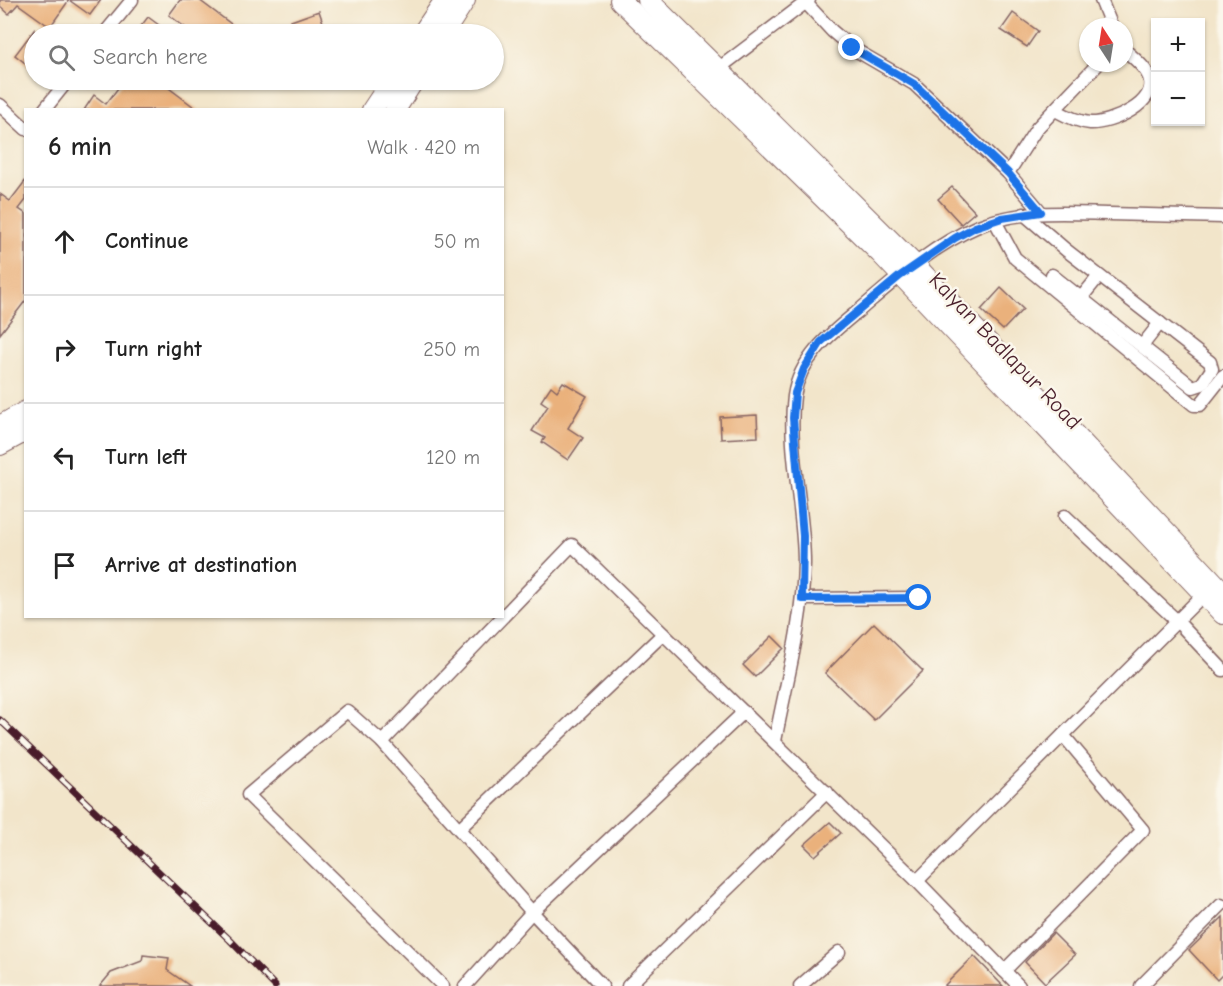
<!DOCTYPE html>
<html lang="en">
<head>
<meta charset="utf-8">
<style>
	:root { --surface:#fff; --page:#f6f6f6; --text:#222; --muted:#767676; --line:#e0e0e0 }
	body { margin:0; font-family:"Comic Neue",sans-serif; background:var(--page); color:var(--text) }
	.controls { position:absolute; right:18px; top:18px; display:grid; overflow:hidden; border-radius:0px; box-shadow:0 2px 4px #0004 }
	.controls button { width:54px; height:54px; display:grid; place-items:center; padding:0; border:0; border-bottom:2px solid var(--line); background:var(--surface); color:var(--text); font:30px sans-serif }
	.compass { position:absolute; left:1079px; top:18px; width:54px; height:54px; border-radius:50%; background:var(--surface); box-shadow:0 2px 4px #0004; rotate:348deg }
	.stop { position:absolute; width:18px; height:18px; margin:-14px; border:4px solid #1a73e8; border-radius:50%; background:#fff }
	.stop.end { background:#1a73e8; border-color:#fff; box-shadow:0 2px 6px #0008 }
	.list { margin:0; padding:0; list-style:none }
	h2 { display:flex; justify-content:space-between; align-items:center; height:78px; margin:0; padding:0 24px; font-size:26px }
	h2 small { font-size:20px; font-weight:400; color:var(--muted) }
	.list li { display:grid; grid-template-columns:39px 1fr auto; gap:18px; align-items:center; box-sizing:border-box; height:108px; padding:0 24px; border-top:2px solid var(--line) }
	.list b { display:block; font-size:22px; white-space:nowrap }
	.list em { font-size:20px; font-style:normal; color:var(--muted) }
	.icon { flex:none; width:33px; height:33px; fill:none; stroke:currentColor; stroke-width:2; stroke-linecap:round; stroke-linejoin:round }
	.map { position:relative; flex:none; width:1223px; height:986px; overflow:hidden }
	.search { position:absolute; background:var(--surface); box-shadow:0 2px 4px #0004; left:24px; top:24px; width:480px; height:66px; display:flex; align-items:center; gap:15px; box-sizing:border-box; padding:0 21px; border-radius:33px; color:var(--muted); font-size:22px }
	.panel { position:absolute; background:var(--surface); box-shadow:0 2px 4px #0004; left:24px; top:108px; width:480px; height:510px; border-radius:0px }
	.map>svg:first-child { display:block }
</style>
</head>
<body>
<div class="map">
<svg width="1223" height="986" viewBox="0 0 1223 986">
	<rect width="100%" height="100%" fill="#fbf7ec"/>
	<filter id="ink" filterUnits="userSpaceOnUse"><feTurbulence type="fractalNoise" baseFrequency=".0167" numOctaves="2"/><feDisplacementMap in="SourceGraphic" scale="12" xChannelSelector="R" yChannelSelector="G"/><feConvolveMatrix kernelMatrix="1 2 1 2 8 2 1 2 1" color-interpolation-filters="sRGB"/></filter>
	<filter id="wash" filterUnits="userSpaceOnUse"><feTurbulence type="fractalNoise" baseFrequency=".008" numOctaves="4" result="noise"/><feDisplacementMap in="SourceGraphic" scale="24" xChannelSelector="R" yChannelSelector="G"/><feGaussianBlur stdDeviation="1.35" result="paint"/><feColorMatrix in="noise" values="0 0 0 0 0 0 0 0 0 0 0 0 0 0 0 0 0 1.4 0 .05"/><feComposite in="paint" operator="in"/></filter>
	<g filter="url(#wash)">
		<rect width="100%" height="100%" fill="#f2e5ca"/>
		<g id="blocks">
			<g fill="#eab17c">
				<path d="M 0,0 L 69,0 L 50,27 L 18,4 L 9,14 L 0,6 Z"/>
				<path d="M 69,0 L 101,0 L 90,15 Z"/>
				<path d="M 180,0 L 199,0 L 235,27 L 230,34 L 194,34 L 169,15 Z"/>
				<path d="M 319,11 L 327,34 L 295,34 L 291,21 Z"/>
				<path d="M 1013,13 L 1038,31 L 1027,47 L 1001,30 Z"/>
				<path d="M 148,17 L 171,34 L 135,34 Z"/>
				<path d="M 34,30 L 34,70 L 15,55 Z"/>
				<path d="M 124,80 L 158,80 L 198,110 L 84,110 L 94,95 L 106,104 Z"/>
				<path d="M 26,180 L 26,200 L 19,209 L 26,214 L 26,300 L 0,334 L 0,194 L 10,201 Z"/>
				<path d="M 952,187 L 975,212 L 961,224 L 938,199 Z"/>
				<path d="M 1001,288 L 1023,309 L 1003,330 L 981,310 Z"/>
				<path d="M 563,382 L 587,396 L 568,428 L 583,438 L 568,460 L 542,442 L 545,438 L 532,431 L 548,406 L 541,401 L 551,386 L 557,391 Z"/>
				<path d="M 757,415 L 758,437 L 721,439 L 720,417 Z"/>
				<path d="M 874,623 L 923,671 L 874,720 L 825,673 Z"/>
				<path d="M 772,636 L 784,648 L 755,677 L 743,665 Z"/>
				<path d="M 830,822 L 841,833 L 815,856 L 804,845 Z"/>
				<path d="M 1223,917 L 1223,974 L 1217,980 L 1189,950 Z"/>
				<path d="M 1053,933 L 1075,955 L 1045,983 L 1025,962 Z"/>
				<path d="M 143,955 L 169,958 L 167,970 L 190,986 L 100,986 L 111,973 L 142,961 Z"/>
				<path d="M 974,956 L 1003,986 L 944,986 Z"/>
			</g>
		</g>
	</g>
	<g filter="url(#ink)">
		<use href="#blocks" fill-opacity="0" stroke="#856463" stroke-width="1.5"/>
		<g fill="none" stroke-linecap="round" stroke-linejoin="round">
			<defs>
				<g id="street">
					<path d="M 1101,0 L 1112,27"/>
					<path d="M 806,3 L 832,31 L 852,48 L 914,84 L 1008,173 L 1041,212"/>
					<path d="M 104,34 L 132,0"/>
					<path d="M 714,72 L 809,0"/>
					<path d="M 0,105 L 26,129"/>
					<path d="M 44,110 L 68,80"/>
					<path d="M 1055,110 C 1066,116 1078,122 1090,123 C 1111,124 1159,103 1149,77 C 1145,66 1132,57 1124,49"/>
					<path d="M 1008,173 L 1037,128 L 1099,63"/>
					<path d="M 1024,214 L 1066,250 L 1210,362 L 1212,369 L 1202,384 L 1193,387 L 1052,275"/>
					<path d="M 995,221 L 1015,258 L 1194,405 L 1200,405 L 1223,376"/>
					<path d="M 1081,298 L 1099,276"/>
					<path d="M 1142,346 L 1160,323"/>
					<path d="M 1065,516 L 1177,621 L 1223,670"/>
					<path d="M 802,599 L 919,598"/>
					<path d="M 775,741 C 786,683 803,622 804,563 C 804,508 787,449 794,396 C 800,356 834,331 862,308 C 896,279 934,245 976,227 C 1019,209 1064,213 1110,214 C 1148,215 1185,216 1223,217"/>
					<path d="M 382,742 L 572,545 L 917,881 L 1019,986"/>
					<path d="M 459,829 L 663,634"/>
					<path d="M 917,881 L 1204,594"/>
					<path d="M 1004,971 L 1143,830 L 1063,735"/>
					<path d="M 443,986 L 248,795 L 347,711 L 382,742 L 532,912 L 602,986"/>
					<path d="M 465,986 L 532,912 L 744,712"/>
					<path d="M 628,986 L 827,792"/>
					<path d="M 800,986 L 839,952"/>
					<path d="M 1141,986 L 1221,905"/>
				</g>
				<g id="primary">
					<path d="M 620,0 L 880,253 L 1223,614"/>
					<path d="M 648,0 L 915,265 L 1223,592"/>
					<path d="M 422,34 L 445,0"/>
					<path d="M 443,34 L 465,0"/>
					<path d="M 372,110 L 392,80"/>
					<path d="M 395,110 L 414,80"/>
					<path d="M 0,426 L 26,411"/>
					<path d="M 0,445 L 26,431"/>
				</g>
			</defs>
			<use href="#street" stroke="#856463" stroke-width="15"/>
			<use href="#primary" stroke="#856463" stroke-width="22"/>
			<use href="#street" stroke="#fff" stroke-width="12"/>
			<use href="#primary" stroke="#fff" stroke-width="20"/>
			<defs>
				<path id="rail" d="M 0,720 L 230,940 L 275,986"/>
			</defs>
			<use href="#rail" stroke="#4a1f2b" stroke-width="7"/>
			<use href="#rail" stroke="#fbf7ec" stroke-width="4.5" stroke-dasharray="14" stroke-linecap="butt"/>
		</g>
	</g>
	<g fill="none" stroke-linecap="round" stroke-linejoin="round" filter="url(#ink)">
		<path stroke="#1a73e8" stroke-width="8" d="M 852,48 L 914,84 L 1008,173 L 1041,212 L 1002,218 L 975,227 L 955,238 L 900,276 L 821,342 L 804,369 L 795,393 L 793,418 L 803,536 L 802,599 L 919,598"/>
	</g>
	<g text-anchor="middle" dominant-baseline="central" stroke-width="5" stroke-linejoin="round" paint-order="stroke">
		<g font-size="22" fill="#4a1f2b" stroke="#fbf7ec">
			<text transform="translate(1005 351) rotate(46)">Kalyan Badlapur Road</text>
		</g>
	</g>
</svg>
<div class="controls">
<button>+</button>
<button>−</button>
</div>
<svg class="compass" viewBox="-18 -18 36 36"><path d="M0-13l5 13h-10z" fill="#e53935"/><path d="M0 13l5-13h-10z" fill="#767676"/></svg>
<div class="stop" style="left:919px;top:598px"></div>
<div class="stop end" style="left:852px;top:48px"></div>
<div class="search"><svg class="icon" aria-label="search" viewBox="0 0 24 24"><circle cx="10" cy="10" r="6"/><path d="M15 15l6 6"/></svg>Search here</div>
<section class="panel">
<h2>6 min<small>Walk · 420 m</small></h2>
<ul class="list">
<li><svg class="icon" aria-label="ahead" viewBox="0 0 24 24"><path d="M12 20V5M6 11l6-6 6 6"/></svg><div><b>Continue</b></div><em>50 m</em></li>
<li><svg class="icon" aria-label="right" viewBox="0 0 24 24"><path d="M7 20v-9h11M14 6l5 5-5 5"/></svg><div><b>Turn right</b></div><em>250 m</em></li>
<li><svg class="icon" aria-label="left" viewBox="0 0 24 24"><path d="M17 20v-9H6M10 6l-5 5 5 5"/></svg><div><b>Turn left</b></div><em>120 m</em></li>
<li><svg class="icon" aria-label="arrive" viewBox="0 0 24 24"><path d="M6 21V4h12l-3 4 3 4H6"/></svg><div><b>Arrive at destination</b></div></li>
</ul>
</section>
</div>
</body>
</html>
